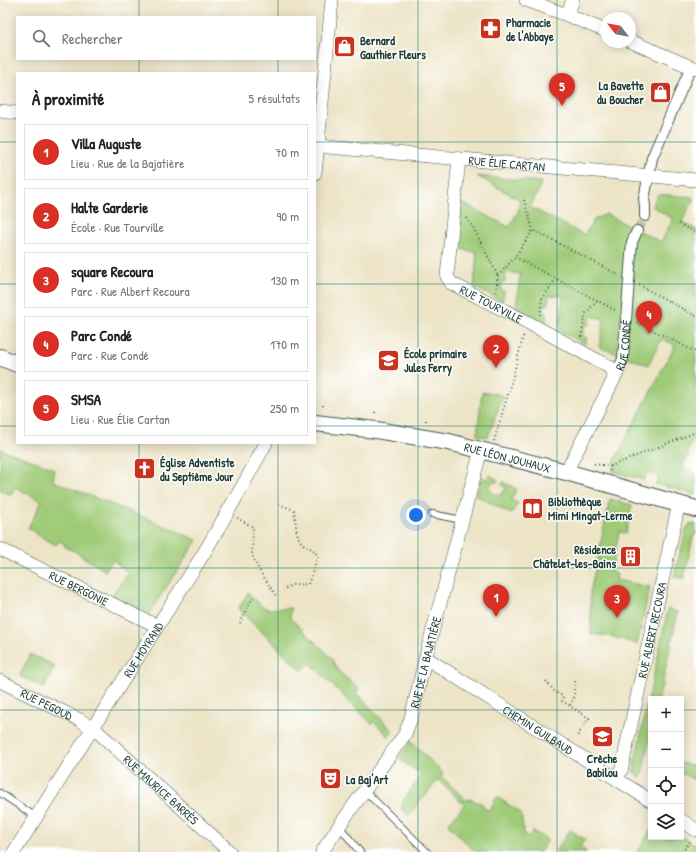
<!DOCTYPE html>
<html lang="fr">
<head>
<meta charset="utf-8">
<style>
	:root { --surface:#fff; --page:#f6f6f6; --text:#202124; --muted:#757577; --line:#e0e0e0; --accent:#d93025 }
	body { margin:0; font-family:"Patrick Hand",sans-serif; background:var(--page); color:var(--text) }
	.controls { position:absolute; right:12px; bottom:12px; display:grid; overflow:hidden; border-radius:0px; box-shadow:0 2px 10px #0003 }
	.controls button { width:36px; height:36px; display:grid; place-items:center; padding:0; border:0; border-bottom:1px solid var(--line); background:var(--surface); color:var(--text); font:20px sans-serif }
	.compass { position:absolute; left:600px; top:12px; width:36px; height:36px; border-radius:50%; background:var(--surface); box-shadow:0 2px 10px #0003; rotate:301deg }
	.you { position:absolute; left:416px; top:515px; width:14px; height:14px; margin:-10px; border:3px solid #fff; border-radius:50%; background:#1a73e8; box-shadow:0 0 0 6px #1a73e833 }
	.badge { display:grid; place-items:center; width:26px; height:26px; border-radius:50%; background:var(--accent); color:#fff; font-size:13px; font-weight:700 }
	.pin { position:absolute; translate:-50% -33px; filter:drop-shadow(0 1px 2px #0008) }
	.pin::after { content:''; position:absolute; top:21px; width:14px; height:12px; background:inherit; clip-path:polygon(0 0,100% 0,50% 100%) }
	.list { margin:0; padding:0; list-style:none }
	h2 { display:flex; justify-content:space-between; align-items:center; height:52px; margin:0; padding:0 16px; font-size:17px }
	h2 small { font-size:13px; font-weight:400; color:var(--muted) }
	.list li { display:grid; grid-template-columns:26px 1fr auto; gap:12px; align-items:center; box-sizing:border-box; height:56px; margin:0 8px 8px; padding:0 8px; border:1px solid var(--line); border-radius:0px }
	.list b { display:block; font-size:15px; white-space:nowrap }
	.list p { margin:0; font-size:13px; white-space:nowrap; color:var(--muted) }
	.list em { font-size:13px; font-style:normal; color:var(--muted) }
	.icon { flex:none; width:22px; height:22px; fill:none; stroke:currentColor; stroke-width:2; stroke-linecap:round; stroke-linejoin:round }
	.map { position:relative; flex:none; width:696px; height:852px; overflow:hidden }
	.search { position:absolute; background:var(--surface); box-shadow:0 2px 10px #0003; left:16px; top:16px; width:300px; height:44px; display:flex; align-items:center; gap:10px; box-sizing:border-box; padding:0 14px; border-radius:0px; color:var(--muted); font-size:15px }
	.panel { position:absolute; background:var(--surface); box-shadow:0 2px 10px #0003; left:16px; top:72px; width:300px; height:372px; border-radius:0px }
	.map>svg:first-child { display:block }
</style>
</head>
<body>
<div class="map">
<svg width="696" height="852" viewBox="0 0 696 852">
	<rect width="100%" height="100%" fill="#fff"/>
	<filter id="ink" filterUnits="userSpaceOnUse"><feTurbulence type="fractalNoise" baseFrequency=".025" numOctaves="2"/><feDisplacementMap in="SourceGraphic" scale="8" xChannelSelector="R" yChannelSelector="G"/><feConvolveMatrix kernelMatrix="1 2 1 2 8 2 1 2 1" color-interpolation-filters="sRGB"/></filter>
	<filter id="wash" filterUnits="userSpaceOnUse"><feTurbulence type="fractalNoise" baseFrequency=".012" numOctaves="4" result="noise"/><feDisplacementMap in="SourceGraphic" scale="16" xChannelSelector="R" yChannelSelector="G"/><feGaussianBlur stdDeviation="0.9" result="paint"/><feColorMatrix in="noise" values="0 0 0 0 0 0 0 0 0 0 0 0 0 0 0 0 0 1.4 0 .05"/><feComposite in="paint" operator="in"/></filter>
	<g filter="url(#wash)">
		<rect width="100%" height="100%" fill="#ede4c6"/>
		<g fill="#9fcb77" stroke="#5f8456">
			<path d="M 477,176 L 541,182 L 538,192 L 530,207 L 584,235 L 594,220 L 606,214 L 661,242 L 673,219 L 652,206 L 658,194 L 692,197 L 694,201 L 690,206 L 682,222 L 696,229 L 696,435 L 687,452 L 689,454 L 682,467 L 696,474 L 696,495 L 656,484 L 659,477 L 646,473 L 644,480 L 612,471 L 614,466 L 615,460 L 675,345 L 662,339 L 648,365 L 599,347 L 604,319 L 591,316 L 589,325 L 585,325 L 583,337 L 587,338 L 585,344 L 559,331 L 563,296 L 549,295 L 548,305 L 545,304 L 544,313 L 547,314 L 546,323 L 516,308 L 520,274 L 506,272 L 505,282 L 502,282 L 501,290 L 504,291 L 503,301 L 494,297 L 474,287 L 477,252 L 459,249 L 462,203 L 509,227 L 518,212 L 520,200 Z"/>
			<path d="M 482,392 L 498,394 L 503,396 L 488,437 L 477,435 Z"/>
			<path d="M 0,449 L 48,466 L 55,470 L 53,481 L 113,505 L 139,515 L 197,540 L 147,617 L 111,598 L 116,589 L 129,573 L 113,560 L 105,571 L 74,551 L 64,546 L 65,544 L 59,541 L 56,545 L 36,534 L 37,533 L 28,528 L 42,501 L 15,487 L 11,495 L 0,490 Z"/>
			<path d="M 490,475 L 498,480 L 496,483 L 493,481 L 489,488 C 492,493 496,496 502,494 L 506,488 L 502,485 L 503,482 L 517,489 L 511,500 L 518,503 L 511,514 L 477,496 L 477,491 L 482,477 L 483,477 L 485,479 L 487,479 Z"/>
			<path d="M 610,499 L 632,505 L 626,533 L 619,532 L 611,572 L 617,574 L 616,580 L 650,587 L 637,644 L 610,636 L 591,634 L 590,592 Z"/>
			<path d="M 695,524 L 696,524 L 696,534 L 693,537 L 684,579 L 674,577 L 686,530 L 689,525 Z"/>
			<path d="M 248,593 L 263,607 L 269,609 L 291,608 L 290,618 L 331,657 L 337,670 L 358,688 L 359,689 L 356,693 L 393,731 L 389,737 L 374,722 L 372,724 L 310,663 L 302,671 L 238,609 Z"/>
			<path d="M 668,609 L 678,612 L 659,699 L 651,699 L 651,734 L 641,778 L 634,772 L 635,760 Z"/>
			<path d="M 30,654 L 55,666 L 44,688 L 20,676 Z"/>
			<path d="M 411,741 L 443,773 L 441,776 L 467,801 L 469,799 L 483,804 L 482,806 L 489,811 L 495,802 L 494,801 L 497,797 L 521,813 L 524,834 L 529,837 L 533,831 L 548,840 L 540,852 L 477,852 L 472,848 L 472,849 L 448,824 L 464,805 L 438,780 L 409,815 L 401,809 L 404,800 L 421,774 L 402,761 L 400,757 Z"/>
			<path d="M 681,763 L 695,766 L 696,765 L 696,778 L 694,780 L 686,775 L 681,774 Z"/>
			<path d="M 570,830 L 577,834 L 576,836 L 578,837 L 579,836 L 585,839 L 580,847 L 587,852 L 555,852 Z"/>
			<path d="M 651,830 L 651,837 L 681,837 L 681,836 L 696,845 L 696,852 L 637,852 Z"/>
		</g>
	</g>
	<g filter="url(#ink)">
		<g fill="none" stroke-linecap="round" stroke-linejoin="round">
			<path stroke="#c4c3a9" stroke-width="10" stroke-dasharray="10 5" stroke-linecap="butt" d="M 637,231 L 645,216"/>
			<defs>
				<g id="service">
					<path d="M 432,514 L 462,520"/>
					<path d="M 365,791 L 427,852"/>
					<path d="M 0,793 L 36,817"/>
					<path d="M 339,826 L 360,852"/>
				</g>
				<g id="pedestrian">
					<path d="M 645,216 L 645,206 L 644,199 L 652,158 L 691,67"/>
					<path id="s1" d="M 618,370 L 623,359 L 632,242 L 637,231"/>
				</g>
				<g id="minor">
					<path d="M 526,0 L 567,15 L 606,31"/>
					<path d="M 567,15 L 573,0"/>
					<path d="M 630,41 L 691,67 L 696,68"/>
					<path d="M 0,111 L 17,113"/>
					<path id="s2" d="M 315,144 L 328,147 L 696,180"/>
					<path id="s3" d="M 459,159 L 447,276 L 451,283 L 527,322 L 613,369 L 614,378"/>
					<path d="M 315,173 L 332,0"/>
					<path d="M 566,472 L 618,371"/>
					<path id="s4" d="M 0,549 L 157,626"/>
					<path id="s5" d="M 426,658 L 651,801"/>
					<path id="s6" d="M 0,681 L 80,720 L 98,732 L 230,852"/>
					<path id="s7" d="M 616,778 L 621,771 L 679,503"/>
					<path d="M 681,820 L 696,830"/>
					<path id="s8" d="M 14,852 L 204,553 L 242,487 L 266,443"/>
					<path id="s9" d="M 322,852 L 339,826 L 405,734 L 411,718 L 427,652 L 481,450"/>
				</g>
				<g id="tertiary">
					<path d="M 0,357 L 17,364"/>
					<path id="s10" d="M 315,423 L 376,430 L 449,442 L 566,472 L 696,509"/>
				</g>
			</defs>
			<use href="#service" stroke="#3e564a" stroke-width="8"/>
			<use href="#pedestrian" stroke="#3e564a" stroke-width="12"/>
			<use href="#minor" stroke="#3e564a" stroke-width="14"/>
			<use href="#tertiary" stroke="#3e564a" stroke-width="18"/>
			<g stroke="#3e564a" stroke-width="2" stroke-dasharray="1 3" stroke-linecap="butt">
				<path d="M 524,200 L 533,230"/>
				<path d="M 466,218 L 473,227 L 498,276"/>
				<path d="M 679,224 L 696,232"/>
				<path d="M 515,257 L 617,311"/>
				<path d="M 639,285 L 696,316"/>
				<path d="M 496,292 L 498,276 L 515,257 L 533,230 L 619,275"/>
				<path d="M 540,315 L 542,299 L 556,279"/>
				<path d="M 637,322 L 696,352"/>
				<path d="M 581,337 L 586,313 L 597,301"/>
				<path d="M 323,406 L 323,403"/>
				<path d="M 375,413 L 375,410"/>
				<path d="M 426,421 L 426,418"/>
				<path d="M 494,441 L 511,384 L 524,333"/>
				<path d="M 594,464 L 611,466"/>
				<path d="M 610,471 L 611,466 L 696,432"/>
				<path d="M 279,504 L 294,510 C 296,520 295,537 303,544 C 310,550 314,547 318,557 L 308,584 C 297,585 292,582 283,591"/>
				<path d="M 237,518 L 253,527 L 252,555 L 259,570 L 277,597"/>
				<path d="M 240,623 L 253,597"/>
				<path d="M 546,681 L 555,692 L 563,696 L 562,701 L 589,718 L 576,738"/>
				<path d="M 570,705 L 574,698 L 575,680"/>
				<path d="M 682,852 L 691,840"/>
			</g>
			<use href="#service" stroke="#fff" stroke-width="6"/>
			<use href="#pedestrian" stroke="#fff" stroke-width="10"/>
			<use href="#minor" stroke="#fff" stroke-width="13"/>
			<use href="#tertiary" stroke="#fff" stroke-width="16"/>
		</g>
	</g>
	<path fill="none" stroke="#0f766e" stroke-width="1" stroke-opacity="0.55" d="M 139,0 L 139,17M 278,0 L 278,17M 418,0 L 418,852M 557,0 L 557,852M 139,59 L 139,73M 278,59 L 278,73M 0,142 L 17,142M 315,142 L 696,142M 0,284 L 17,284M 315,284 L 696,284M 0,426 L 17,426M 315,426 L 696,426M 139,443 L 139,852M 278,443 L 278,852M 0,568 L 696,568M 0,710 L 651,710M 681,710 L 696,710"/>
	<defs>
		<symbol id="pharmacy-square" viewBox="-11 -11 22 22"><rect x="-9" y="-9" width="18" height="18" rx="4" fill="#c8321e" stroke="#fff"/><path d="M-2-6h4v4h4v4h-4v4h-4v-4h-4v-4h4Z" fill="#fff"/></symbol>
		<symbol id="shop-square" viewBox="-11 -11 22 22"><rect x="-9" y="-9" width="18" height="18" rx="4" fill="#c8321e" stroke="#fff"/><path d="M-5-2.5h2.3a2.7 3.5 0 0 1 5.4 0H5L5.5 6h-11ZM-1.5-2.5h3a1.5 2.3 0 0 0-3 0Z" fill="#fff"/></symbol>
		<symbol id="school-square" viewBox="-11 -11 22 22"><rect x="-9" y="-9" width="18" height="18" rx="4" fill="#c8321e" stroke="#fff"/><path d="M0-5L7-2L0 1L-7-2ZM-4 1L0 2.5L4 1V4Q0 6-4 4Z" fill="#fff"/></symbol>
		<symbol id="church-square" viewBox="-11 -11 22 22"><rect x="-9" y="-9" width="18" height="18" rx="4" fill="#c8321e" stroke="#fff"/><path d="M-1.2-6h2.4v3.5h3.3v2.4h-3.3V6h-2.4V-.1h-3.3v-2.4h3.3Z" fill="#fff"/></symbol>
		<symbol id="library-square" viewBox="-11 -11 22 22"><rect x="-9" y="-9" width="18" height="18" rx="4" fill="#c8321e" stroke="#fff"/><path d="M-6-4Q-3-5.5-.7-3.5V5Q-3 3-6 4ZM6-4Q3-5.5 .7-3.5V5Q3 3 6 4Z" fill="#fff"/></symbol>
		<symbol id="building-square" viewBox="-11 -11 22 22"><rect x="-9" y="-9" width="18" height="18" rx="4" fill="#c8321e" stroke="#fff"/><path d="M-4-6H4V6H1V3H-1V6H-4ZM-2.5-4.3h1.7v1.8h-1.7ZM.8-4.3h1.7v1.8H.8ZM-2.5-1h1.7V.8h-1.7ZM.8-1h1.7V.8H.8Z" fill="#fff"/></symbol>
		<symbol id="theatre-square" viewBox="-11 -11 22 22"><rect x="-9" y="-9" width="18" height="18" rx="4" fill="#c8321e" stroke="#fff"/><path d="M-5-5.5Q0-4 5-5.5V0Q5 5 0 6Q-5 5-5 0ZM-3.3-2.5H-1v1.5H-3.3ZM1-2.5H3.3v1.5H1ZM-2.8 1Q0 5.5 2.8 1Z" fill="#fff"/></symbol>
	</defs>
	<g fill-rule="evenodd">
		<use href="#pharmacy-square" x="478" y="16" width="25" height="25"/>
		<use href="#shop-square" x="332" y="34" width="25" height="25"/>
		<use href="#shop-square" x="648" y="80" width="25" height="25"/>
		<use href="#school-square" x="376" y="348" width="25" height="25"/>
		<use href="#church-square" x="132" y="456" width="25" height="25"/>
		<use href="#library-square" x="520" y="496" width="25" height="25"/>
		<use href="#building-square" x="618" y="544" width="25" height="25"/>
		<use href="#school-square" x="590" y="724" width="25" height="25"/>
		<use href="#theatre-square" x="318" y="766" width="25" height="25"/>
	</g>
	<g text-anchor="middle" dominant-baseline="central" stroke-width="3" stroke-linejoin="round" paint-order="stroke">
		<g font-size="12" font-weight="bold" fill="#1f3d34" stroke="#fff" text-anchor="start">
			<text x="506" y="22">Pharmacie<tspan x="506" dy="14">de l'Abbaye</tspan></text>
			<text x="360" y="40">Bernard<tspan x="360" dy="14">Gauthier Fleurs</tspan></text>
			<text x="644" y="85" text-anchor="end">La Bavette<tspan x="644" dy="14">du Boucher</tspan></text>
			<text x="404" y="353">École primaire<tspan x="404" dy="14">Jules Ferry</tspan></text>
			<text x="160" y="462">Église Adventiste<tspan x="160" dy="14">du Septième Jour</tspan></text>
			<text x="548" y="501">Bibliothèque<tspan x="548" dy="14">Mimi Mingat-Lerme</tspan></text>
			<text x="616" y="549" text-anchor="end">Résidence<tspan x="616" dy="14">Châtelet-les-Bains</tspan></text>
			<text x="602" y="758" text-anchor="middle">Crèche<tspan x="602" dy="14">Babilou</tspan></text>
			<text x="346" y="779">La Baj'Art</text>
		</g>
		<g font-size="12" fill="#1f3d34" stroke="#fff">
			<text stroke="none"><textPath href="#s2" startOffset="193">RUE ÉLIE CARTAN</textPath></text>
			<text stroke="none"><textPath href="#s3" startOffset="171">RUE TOURVILLE</textPath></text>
			<text stroke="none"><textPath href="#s1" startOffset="26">RUE CONDÉ</textPath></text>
			<text stroke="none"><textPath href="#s10" startOffset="196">RUE LÉON JOUHAUX</textPath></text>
			<text stroke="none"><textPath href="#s4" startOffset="88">RUE BERGONIE</textPath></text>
			<text stroke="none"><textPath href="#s7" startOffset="153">RUE ALBERT RECOURA</textPath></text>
			<text stroke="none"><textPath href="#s8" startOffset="240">RUE MOYRAND</textPath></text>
			<text stroke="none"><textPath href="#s9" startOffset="219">RUE DE LA BAJATIÈRE</textPath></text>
			<text stroke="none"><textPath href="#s6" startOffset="52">RUE PEGOUD</textPath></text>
			<text stroke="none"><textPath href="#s5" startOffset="133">CHEMIN GUILBAUD</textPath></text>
			<text stroke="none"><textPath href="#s6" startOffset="196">RUE MAURICE BARRÈS</textPath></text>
		</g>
	</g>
</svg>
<div class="controls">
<button>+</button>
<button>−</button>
<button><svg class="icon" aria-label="locate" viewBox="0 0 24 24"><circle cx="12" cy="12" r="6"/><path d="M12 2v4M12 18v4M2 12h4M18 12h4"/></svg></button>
<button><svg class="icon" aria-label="layers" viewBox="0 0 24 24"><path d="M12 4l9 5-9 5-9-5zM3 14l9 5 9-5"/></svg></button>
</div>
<svg class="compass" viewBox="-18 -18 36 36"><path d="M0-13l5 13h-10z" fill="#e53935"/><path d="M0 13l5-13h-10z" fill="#757577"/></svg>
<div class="you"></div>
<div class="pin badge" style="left:496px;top:617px">1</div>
<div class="pin badge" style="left:496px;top:368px">2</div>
<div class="pin badge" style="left:617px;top:618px">3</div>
<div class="pin badge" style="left:649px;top:334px">4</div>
<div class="pin badge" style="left:562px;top:106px">5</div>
<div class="search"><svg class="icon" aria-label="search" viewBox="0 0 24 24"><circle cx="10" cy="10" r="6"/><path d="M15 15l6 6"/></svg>Rechercher</div>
<section class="panel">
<h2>À proximité<small>5 résultats</small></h2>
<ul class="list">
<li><span class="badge">1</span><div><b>Villa Auguste</b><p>Lieu · Rue de la Bajatière</p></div><em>70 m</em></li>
<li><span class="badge">2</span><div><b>Halte Garderie</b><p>École · Rue Tourville</p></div><em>90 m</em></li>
<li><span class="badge">3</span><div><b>square Recoura</b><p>Parc · Rue Albert Recoura</p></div><em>130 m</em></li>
<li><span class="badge">4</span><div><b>Parc Condé</b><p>Parc · Rue Condé</p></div><em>170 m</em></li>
<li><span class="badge">5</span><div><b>SMSA</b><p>Lieu · Rue Élie Cartan</p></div><em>250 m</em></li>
</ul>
</section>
</div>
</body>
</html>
